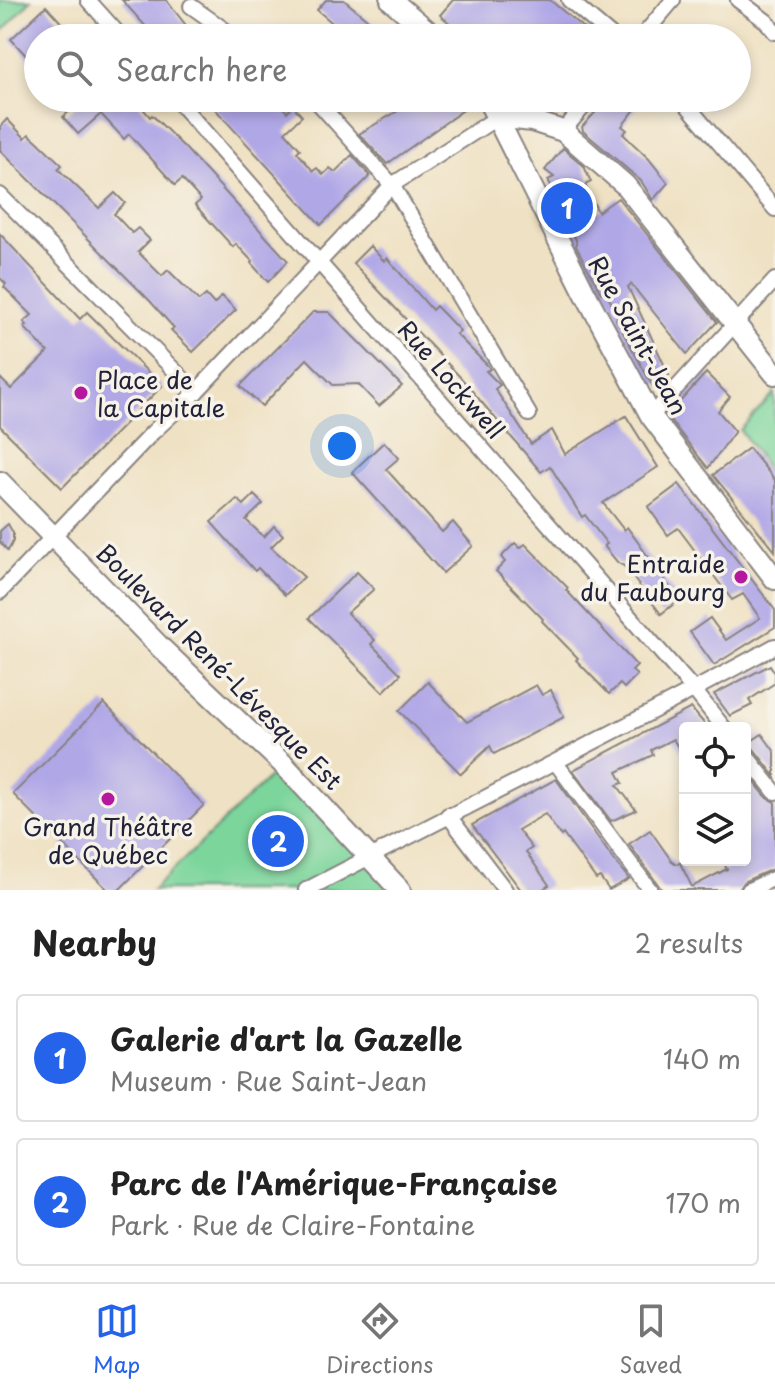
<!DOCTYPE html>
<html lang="en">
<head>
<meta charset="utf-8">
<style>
	:root { --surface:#fff; --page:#f6f6f6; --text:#222; --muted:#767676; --line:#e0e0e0; --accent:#2563eb }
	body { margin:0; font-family:"Playpen Sans",sans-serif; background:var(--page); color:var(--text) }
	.controls { position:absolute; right:24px; bottom:24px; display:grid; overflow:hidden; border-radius:8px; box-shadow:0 4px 12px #0003 }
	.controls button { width:72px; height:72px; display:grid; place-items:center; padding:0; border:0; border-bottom:2px solid var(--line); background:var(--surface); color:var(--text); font:40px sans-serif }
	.you { position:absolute; left:342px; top:446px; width:28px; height:28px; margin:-20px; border:6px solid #fff; border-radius:50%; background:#1a73e8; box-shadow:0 0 0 12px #1a73e833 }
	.badge { display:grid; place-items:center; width:52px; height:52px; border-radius:50%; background:var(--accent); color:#fff; font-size:26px; font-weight:700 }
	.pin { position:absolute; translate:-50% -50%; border:4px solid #fff; box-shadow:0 2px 8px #0006 }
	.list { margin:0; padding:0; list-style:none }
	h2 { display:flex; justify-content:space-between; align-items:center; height:104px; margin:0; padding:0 32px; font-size:34px }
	h2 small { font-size:26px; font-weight:400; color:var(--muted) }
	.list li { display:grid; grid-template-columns:52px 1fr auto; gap:24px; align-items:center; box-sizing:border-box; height:128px; margin:0 16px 16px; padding:0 16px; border:2px solid var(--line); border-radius:8px }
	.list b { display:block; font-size:30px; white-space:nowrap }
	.list p { margin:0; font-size:26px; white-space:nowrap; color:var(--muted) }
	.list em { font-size:26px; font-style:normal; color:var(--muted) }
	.icon { flex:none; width:44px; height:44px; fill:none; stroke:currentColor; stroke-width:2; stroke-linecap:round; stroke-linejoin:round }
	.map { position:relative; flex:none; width:775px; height:890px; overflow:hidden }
	.search { position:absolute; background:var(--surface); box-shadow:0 4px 12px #0003; left:24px; right:24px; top:24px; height:88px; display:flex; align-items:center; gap:20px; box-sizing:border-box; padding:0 28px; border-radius:44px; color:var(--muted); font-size:30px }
	.sheet { height:392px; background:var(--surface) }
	nav { display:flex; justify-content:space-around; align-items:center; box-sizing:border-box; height:112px; border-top:2px solid var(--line); background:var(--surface); font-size:22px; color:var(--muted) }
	nav a { display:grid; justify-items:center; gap:4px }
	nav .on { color:var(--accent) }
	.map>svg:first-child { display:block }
</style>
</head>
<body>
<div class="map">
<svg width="775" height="890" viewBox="0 0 775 890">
	<rect width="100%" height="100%" fill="#f7f3e8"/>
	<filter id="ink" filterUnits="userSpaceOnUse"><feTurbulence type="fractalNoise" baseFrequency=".0125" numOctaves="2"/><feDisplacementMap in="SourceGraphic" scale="16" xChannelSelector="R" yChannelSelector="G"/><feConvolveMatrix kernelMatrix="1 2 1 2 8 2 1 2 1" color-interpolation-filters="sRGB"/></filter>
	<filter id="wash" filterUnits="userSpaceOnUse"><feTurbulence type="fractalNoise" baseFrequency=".006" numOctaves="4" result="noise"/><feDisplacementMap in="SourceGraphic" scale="32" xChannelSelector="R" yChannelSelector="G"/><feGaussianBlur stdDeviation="1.8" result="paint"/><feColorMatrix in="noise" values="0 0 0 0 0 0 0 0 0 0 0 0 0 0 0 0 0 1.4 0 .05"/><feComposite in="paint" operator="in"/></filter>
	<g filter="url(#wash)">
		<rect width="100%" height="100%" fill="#efe1c3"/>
		<g fill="#7cd59b" stroke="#4f7c6b" stroke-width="2">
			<path d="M 0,0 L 31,0 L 3,31 L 0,28 Z"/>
			<path d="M 774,393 L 775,474 L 773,476 L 740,430 Z"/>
			<path d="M 283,764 L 400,890 L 152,890 Z"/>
		</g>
		<g id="blocks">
			<g fill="#b0a7e7">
				<path d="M 122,0 L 166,0 L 196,38 L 156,38 Z"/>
				<path d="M 326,0 L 344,0 L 390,38 L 350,38 L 317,10 Z"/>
				<path d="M 453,0 L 550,0 L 595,38 L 467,38 L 440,15 Z"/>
				<path d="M 46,6 L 66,28 L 55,38 L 38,38 L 38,54 L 31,61 L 11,39 Z"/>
				<path d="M 84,98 L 134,98 L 150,117 L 152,115 L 186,149 L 288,261 L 268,282 L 251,263 L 252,261 L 236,244 L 233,247 L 195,205 L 201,200 L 182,179 L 175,185 L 129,134 L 124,139 L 101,114 L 78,134 L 63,117 Z"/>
				<path d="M 205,98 L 247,98 L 254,106 L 263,98 L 274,98 L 287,112 L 293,106 L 302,116 L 285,132 L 300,149 L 297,152 L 313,171 L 317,168 L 323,175 L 330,168 L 335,172 L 352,155 L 370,176 L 321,225 Z"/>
				<path d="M 415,98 L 459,98 L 466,108 L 387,164 L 359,134 L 401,109 Z"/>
				<path d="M 539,98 L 570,98 L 557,113 Z"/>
				<path d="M 608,98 L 644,98 L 622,126 L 627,130 L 623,134 L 649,159 L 668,183 L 653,200 L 641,181 L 583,131 L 582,127 Z"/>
				<path d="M 7,119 L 25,138 L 29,134 L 37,141 L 62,165 L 58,169 L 99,208 L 115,193 L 125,203 L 114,214 L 132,233 L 138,228 L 150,240 L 138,252 L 162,276 L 168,270 L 199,301 L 206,295 L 214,304 L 222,296 L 236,310 L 193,352 L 171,330 L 174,328 L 150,301 L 0,150 L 0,127 Z"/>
				<path d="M 563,148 L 584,166 L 591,182 L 585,185 L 598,212 L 618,198 L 717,322 L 687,354 L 631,284 L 628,287 L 669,375 L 653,387 L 616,319 L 619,317 L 605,291 L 601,293 L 576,246 L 576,240 L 548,180 L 554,177 L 545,170 Z"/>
				<path d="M 0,234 L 80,319 L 87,312 L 162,386 L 62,488 L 0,426 L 0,378 L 11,389 L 48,352 L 24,327 L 27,325 L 24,322 L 32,315 L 4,287 L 6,284 L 0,278 Z"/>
				<path d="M 370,246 L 384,261 L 387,258 L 432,310 L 436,306 L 460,331 L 456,334 L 488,366 L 490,369 L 486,371 L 500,385 L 495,389 L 531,444 L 552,430 L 565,454 L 626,416 L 658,467 L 603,503 L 624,530 L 627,527 L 679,600 L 661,614 L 624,566 L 618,563 L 604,546 L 607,544 L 585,515 L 582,517 L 550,466 L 541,472 L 461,378 L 353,263 Z"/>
				<path d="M 313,312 L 329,312 L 402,386 L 379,406 L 358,384 L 333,385 L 307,359 L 262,406 L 240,386 Z"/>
				<path d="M 706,373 L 730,397 L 718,411 L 735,431 L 708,468 L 667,416 Z"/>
				<path d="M 384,442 L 399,458 L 386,469 L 442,532 L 453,522 L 473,546 L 443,573 L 352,472 Z"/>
				<path d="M 749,448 L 775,480 L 775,551 L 713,475 Z"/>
				<path d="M 679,484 L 775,610 L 775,627 L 714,665 L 690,632 L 710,618 L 726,640 L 760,618 L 743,594 L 732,600 L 678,528 L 668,535 L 648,507 Z"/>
				<path d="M 254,495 L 263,504 L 246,520 L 264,537 L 274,526 L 283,535 L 271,547 L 304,577 L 285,595 L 258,568 L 255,571 L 211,522 L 237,499 L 244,505 Z"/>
				<path d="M 8,524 L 13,533 L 13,541 L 8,551 L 0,542 L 0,531 Z"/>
				<path d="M 515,543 L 520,548 L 525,544 L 568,588 L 566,590 L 637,666 L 632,671 L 637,675 L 624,688 L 620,684 L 609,694 L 576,660 L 578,658 L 542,621 L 543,619 L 496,571 L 505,562 L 501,557 Z"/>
				<path d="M 357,572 L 374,589 L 347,613 L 375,640 L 371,644 L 401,674 L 383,692 L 309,618 Z"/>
				<path d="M 770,665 L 775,673 L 775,683 L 749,700 L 752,705 L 730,716 L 714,694 Z"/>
				<path d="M 428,682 L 467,722 L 536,685 L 542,695 L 551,690 L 564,717 L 494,754 L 490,746 L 461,774 L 399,711 Z"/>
				<path d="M 104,703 L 204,805 L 119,890 L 108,890 L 13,794 Z"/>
				<path d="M 691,708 L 708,728 L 685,728 L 685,759 L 673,739 L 651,750 L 653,755 L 617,772 L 623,783 L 617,785 L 636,810 L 611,821 L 573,770 Z"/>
				<path d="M 762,734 L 775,752 L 775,776 L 753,748 L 747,744 Z"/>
				<path d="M 745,770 L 767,798 L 775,802 L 775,868 L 745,881 L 739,890 L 662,890 L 629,844 L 650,830 L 671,860 L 676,864 L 680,863 L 692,887 L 727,869 L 722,860 L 745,860 Z"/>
				<path d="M 556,779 L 611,856 L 629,879 L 609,890 L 600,877 L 596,879 L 563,834 L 561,836 L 545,814 L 518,830 L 532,848 L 526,852 L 549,885 L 542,890 L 521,890 L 472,825 Z"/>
			</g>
		</g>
	</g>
	<g filter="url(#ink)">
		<use href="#blocks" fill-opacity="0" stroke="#88827f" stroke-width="2"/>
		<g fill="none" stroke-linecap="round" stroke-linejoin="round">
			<defs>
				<g id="street">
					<path d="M 88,0 L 122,38"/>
					<path d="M 569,0 L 614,38"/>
					<path d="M 738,0 L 766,21 L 775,32"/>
					<path d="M 191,6 L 236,38"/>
					<path d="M 641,38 L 673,0"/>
					<path d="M 175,98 L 694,690 L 724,728"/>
					<path d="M 314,98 L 392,185 L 529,414"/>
					<path d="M 681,98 L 775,209"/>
					<path d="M 563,131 L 591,98"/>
					<path d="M 0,195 L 196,392"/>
					<path d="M 651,416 L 775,280"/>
					<path d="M 0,592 L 153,432 L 196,392 L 392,185 L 498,117"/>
					<path d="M 745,754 L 775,792"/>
					<path d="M 556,763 L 650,890"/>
					<path d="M 448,815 L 505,890"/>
					<path d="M 306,890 C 462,808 621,731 775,646"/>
					<path d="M 749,890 L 775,878"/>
				</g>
				<g id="secondary">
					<path d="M 391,0 L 436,38"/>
					<path d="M 487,98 L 584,291 L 651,416 L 775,579"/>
					<path d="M 498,117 L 532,121 L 563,131 L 625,185 L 775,374"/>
					<path d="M 0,482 L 161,648 L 283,764 L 400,890"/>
				</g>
			</defs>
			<use href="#street" stroke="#88827f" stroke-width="18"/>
			<use href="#secondary" stroke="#88827f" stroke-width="24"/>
			<use href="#street" stroke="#fff" stroke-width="14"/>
			<use href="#secondary" stroke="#fff" stroke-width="20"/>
		</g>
	</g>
	<g fill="#b5179e" stroke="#f7f3e8" stroke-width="3">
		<circle cx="81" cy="393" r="8"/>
		<circle cx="741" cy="577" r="8"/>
		<circle cx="108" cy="799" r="8"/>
	</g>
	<g text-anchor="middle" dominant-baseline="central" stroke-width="7" stroke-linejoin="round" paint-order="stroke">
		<g font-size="24" fill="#22223b" stroke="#f7f3e8">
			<text transform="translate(639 335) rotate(61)">Rue Saint-Jean</text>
			<text transform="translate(452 379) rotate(49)">Rue Lockwell</text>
			<text transform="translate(220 666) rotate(45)">Boulevard René-Lévesque Est</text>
		</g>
		<g font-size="24" fill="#22223b" stroke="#f7f3e8" text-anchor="start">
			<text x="97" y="379">Place de<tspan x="97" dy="28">la Capitale</tspan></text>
			<text x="725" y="563" text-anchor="end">Entraide<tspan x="725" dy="28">du Faubourg</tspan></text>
			<text x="108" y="826" text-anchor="middle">Grand Théâtre<tspan x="108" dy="28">de Québec</tspan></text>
		</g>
	</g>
</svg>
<div class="controls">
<button><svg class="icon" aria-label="locate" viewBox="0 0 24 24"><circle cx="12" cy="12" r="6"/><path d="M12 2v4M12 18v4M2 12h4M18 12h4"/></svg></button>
<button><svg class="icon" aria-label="layers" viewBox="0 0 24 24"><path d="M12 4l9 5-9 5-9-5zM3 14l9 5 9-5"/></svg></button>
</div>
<div class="you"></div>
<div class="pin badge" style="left:567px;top:208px">1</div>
<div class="pin badge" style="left:278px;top:841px">2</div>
<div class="search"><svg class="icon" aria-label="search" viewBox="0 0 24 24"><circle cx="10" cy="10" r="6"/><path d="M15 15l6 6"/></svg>Search here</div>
</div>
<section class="sheet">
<h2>Nearby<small>2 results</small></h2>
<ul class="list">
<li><span class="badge">1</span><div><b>Galerie d'art la Gazelle</b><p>Museum · Rue Saint-Jean</p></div><em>140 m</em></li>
<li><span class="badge">2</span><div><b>Parc de l'Amérique-Française</b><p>Park · Rue de Claire-Fontaine</p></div><em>170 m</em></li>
</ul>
</section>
<nav>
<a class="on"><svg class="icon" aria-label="map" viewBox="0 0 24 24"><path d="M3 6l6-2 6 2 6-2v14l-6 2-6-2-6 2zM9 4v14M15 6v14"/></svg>Map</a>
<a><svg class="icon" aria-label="directions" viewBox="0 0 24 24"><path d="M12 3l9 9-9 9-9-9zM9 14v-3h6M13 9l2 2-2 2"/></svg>Directions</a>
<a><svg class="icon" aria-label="saved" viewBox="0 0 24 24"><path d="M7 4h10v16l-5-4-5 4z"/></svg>Saved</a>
</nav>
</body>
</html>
